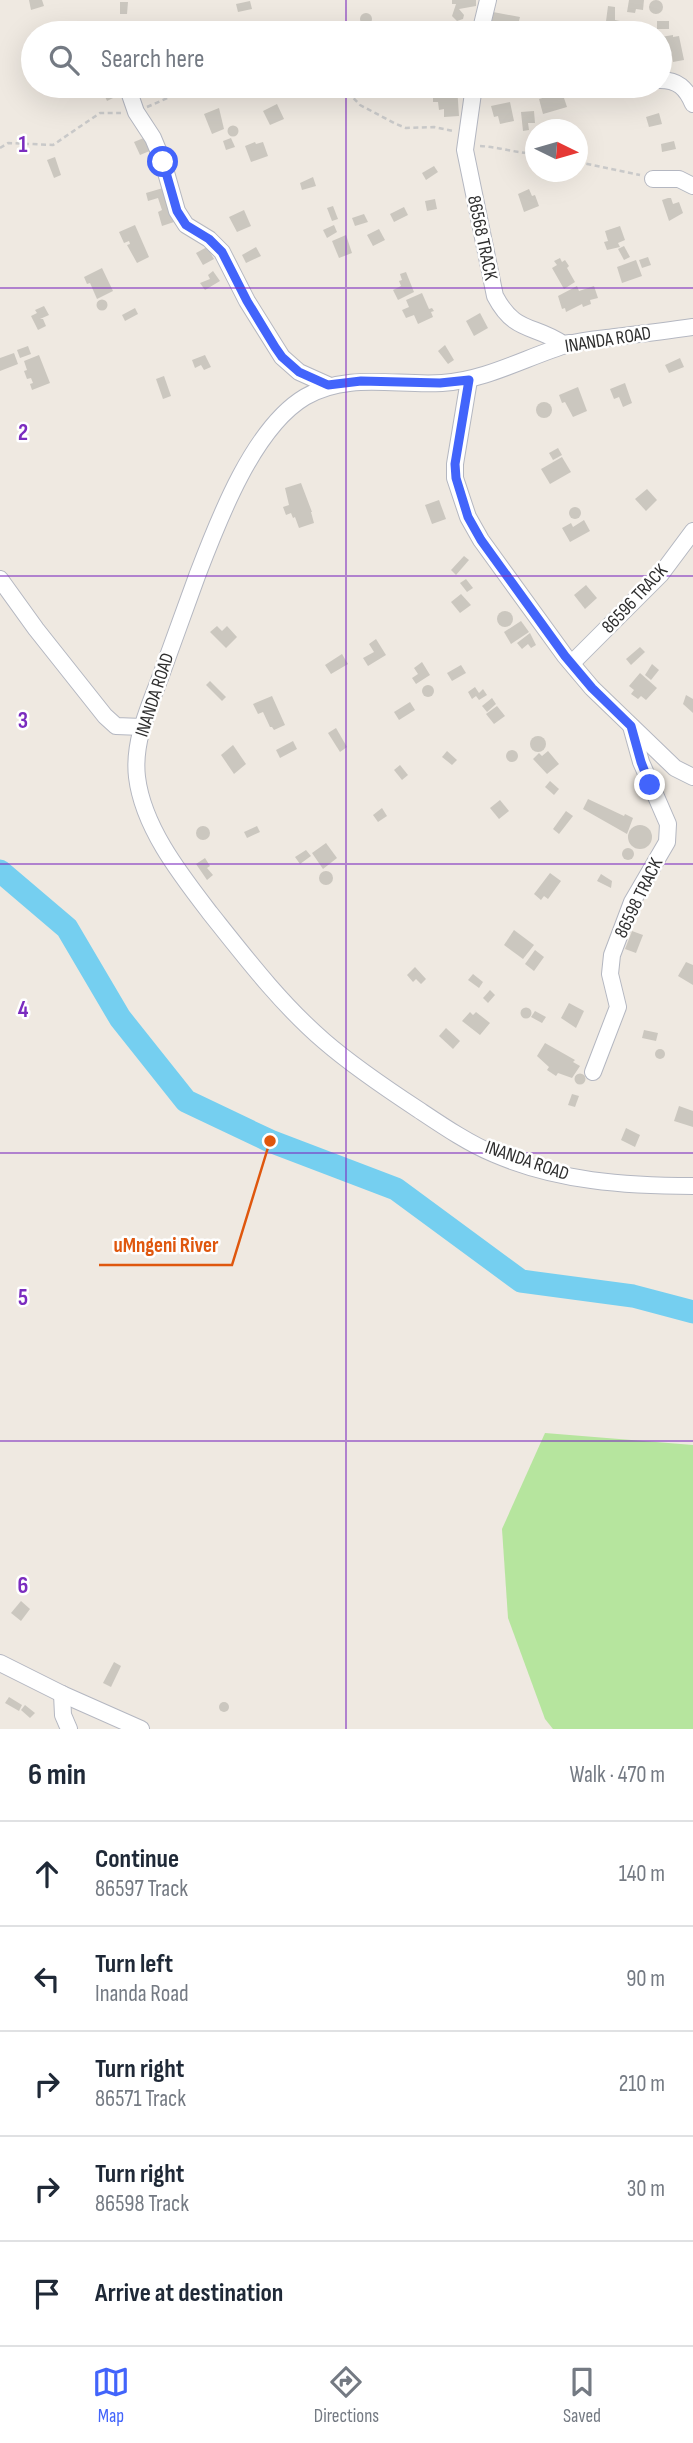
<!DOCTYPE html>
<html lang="en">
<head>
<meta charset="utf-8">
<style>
	:root { --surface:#fff; --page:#f6f6f7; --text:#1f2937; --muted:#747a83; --line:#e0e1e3; --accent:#4264fb }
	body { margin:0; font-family:"Sofia Sans Condensed",sans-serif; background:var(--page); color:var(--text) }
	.compass { position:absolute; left:525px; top:119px; width:63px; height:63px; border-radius:50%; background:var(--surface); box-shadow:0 7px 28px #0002; rotate:95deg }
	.stop { position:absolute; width:21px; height:21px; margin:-16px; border:5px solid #4264fb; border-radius:50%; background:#fff }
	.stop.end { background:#4264fb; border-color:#fff; box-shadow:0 2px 7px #0008 }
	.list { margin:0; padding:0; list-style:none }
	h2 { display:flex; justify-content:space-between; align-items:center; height:91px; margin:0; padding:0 28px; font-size:30px }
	h2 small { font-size:23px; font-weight:400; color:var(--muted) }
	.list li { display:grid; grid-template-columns:46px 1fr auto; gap:21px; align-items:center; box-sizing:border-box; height:105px; padding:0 28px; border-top:2px solid var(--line) }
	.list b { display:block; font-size:26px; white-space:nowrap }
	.list p { margin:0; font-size:23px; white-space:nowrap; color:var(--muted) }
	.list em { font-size:23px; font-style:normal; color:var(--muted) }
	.icon { flex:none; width:38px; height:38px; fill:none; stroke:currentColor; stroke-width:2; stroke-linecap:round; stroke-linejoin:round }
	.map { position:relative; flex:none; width:693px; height:1729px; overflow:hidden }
	.search { position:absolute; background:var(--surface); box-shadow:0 7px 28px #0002; left:21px; right:21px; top:21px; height:77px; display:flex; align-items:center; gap:18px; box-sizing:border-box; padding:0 24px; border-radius:38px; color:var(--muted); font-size:26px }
	.sheet { height:616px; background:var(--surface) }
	nav { display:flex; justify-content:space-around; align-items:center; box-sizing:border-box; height:98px; border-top:2px solid var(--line); background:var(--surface); font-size:19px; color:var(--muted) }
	nav a { display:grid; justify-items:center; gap:4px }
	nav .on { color:var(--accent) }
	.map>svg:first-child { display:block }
</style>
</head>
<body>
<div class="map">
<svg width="693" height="1729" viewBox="0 0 693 1729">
	<rect width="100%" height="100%" fill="#efe9e1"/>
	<path fill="#b6e59e" d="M 545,1433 L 693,1445 L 693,1729 L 553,1729 L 545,1719 L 508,1618 L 502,1529 Z"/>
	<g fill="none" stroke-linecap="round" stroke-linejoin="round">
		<path stroke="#75cff0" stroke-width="23" d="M 0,871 L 67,928 L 120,1018 L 186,1101 L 270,1141 L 396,1189 L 521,1281 L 633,1296 L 693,1312"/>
	</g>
	<g fill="#cbc7bf">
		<path d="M 29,0 L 42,0 L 44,6 L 31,10 Z"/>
		<path d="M 452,0 L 476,0 L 476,6 L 459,9 L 464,15 L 463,19 L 457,21 L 452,16 L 456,4 L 452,4 Z"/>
		<path d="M 629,0 L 644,0 L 643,10 L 636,9 L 635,13 L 627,12 Z"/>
		<circle cx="656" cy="7" r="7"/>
		<path d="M 250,1 L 252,9 L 238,12 L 236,4 Z"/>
		<path d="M 120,2 L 128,2 L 127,14 L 120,14 Z"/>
		<path d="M 608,6 L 615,7 L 615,20 L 620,21 L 619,30 L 605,29 Z"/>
		<path d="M 493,12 L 520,17 L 518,25 L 507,23 L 506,28 L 491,25 Z"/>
		<circle cx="366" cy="19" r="6"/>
		<rect x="657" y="21" width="12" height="8"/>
		<path d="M 673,35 L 673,37 L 679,36 L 684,60 L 673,62 L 672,56 L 666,57 L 661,37 Z"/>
		<path d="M 100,86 L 123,86 L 125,92 L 107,101 Z"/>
		<path d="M 437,86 L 457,86 L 459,116 L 444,117 L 444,109 L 439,110 L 438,102 L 433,102 L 433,89 L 437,89 Z"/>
		<path d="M 562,92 L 567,107 L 543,114 L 539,99 Z"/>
		<path d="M 510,102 L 514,121 L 500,124 L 498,116 L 494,117 L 491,106 Z"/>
		<path d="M 277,104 L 284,119 L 270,125 L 263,111 Z"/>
		<path d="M 219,108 L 224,129 L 212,134 L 204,114 Z"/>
		<path d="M 534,111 L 535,123 L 528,123 L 529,130 L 523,131 L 521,112 Z"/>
		<path d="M 659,113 L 662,124 L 649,127 L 646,117 Z"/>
		<circle cx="233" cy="131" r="5.5"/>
		<path d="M 146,137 L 152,150 L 140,155 L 134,142 Z"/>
		<path d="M 231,138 L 235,147 L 226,150 L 223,141 Z"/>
		<path d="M 674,141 L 676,149 L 662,152 L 661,144 Z"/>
		<path d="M 255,142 L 256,144 L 263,142 L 268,156 L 251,162 L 245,146 Z"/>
		<path d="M 55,157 L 61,175 L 54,178 L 47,160 Z"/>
		<path d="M 434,166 L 438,172 L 426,180 L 422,173 Z"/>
		<path d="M 313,177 L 316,186 L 302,190 L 300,183 Z"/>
		<path d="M 163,188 L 174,222 L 162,226 L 158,212 L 162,210 L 158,198 L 148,201 L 146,193 Z"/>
		<path d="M 529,189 L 532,196 L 535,195 L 539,206 L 524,212 L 518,194 Z"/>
		<path d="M 668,198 L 671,198 L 673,204 L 679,202 L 683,213 L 669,221 L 662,200 Z"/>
		<path d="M 435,199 L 437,209 L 427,211 L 425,201 Z"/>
		<path d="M 333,206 L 338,219 L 332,221 L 327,208 Z"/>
		<path d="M 404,207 L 408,215 L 394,222 L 390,214 Z"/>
		<path d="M 244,210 L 251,226 L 237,232 L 229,217 Z"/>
		<path d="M 364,214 L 368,222 L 355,226 L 352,218 Z"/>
		<path d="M 135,225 L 149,257 L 137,263 L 127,245 L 130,244 L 129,241 L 124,243 L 119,232 Z"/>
		<path d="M 334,225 L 337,232 L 327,238 L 323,230 Z"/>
		<path d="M 620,226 L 625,240 L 618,243 L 620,247 L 607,250 L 604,242 L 608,241 L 605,231 Z"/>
		<path d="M 379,229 L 385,240 L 373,246 L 367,235 Z"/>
		<path d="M 346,235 L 352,253 L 339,258 L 332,241 Z"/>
		<path d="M 624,246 L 630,257 L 624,260 L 618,249 Z"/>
		<path d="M 207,247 L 214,259 L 203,265 L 196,253 Z"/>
		<path d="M 256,247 L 261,256 L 246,263 L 242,255 Z"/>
		<path d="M 648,257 L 651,265 L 642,268 L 639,260 Z"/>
		<path d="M 560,258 L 562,262 L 565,260 L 569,266 L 567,268 L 575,282 L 564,289 L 552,268 L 557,265 L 554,261 Z"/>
		<path d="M 636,260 L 642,276 L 622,283 L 617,267 Z"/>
		<path d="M 102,268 L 113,291 L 97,299 L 90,283 L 87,284 L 84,277 Z"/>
		<path d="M 213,271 L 220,281 L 205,290 L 200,283 L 210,279 L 208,275 Z"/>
		<path d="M 406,272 L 414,292 L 398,300 L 393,290 L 401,286 L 399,281 L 402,280 L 400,274 Z"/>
		<path d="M 577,286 L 579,291 L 594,286 L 598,298 L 590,300 L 591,304 L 583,307 L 582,304 L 566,312 L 565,308 L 562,309 L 558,296 Z"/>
		<path d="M 422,293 L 429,309 L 432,308 L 434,311 L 431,312 L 433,317 L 418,324 L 414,315 L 406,318 L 402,310 L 409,307 L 406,300 Z"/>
		<circle cx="102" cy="305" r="5.5"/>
		<path d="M 44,306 L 49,315 L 40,319 L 43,319 L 46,326 L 38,330 L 31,316 L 37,313 L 35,310 Z"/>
		<path d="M 135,308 L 138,314 L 125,321 L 122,315 Z"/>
		<path d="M 480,313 L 488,328 L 474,336 L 466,321 Z"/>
		<path d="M 445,345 L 454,360 L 448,364 L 438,351 Z"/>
		<path d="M 28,346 L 31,354 L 20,358 L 17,350 Z"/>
		<path d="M 14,353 L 18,364 L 0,371 L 0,358 Z"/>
		<path d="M 39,355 L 50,383 L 32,390 L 30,384 L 33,383 L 31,378 L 27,379 L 24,371 L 27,370 L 24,361 Z"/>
		<path d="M 205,355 L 211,367 L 204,370 L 201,365 L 195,368 L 192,360 Z"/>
		<path d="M 680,358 L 684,367 L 669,373 L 665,365 Z"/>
		<path d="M 164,376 L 171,396 L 163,399 L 156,379 Z"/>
		<path d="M 625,383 L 632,403 L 623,407 L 619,397 L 614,399 L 610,389 Z"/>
		<path d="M 578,387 L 587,411 L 573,417 L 565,402 L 562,403 L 559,395 Z"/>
		<circle cx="544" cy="410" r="8"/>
		<path d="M 558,448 L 562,455 L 553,460 L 549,453 Z"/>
		<path d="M 562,457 L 571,472 L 550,484 L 541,469 Z"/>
		<path d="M 301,483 L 312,512 L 311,512 L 314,523 L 299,528 L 295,517 L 293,518 L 291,513 L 286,515 L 283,507 L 289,505 L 285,488 Z"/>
		<path d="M 647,489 L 657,500 L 646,511 L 635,499 Z"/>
		<path d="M 439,500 L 446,519 L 432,524 L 425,505 Z"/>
		<circle cx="575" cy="513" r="6"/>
		<path d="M 584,520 L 590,531 L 570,542 L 562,528 L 571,523 L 573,527 Z"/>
		<path d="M 464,556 L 469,560 L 456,575 L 451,570 Z"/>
		<path d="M 466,579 L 473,588 L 467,592 L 460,583 Z"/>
		<path d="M 586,585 L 597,598 L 585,609 L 574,595 Z"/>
		<path d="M 461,594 L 471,605 L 460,613 L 451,602 Z"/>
		<circle cx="505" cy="619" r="8"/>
		<path d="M 521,621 L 529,632 L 511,644 L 504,632 Z"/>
		<path d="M 217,626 L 222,631 L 227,626 L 237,637 L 226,648 L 210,632 Z"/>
		<path d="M 530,633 L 536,645 L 531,648 L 528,644 L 522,649 L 517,643 Z"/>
		<path d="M 376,639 L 386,655 L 368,666 L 363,658 L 374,652 L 369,644 Z"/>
		<path d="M 640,647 L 645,652 L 631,665 L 626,659 Z"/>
		<path d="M 342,654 L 348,664 L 331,674 L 325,665 Z"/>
		<path d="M 422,662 L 430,675 L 416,684 L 412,678 L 418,674 L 414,668 Z"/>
		<path d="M 652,664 L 659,670 L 651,680 L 645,675 Z"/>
		<path d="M 461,665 L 466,673 L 452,681 L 447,673 Z"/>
		<path d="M 640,673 L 657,688 L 646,700 L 641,696 L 638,699 L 631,694 L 634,690 L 629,686 Z"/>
		<path d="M 210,681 L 226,697 L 222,701 L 206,685 Z"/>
		<circle cx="428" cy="691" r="6"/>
		<path d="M 475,687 L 479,693 L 483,689 L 487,695 L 479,700 L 476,696 L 472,699 L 468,692 Z"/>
		<path d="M 686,695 L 693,699 L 693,713 L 683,704 Z"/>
		<path d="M 272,696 L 285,725 L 274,730 L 272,727 L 270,727 L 263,712 L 258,714 L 253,704 Z"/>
		<path d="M 492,698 L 496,704 L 487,712 L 482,706 Z"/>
		<path d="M 410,702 L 415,710 L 399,720 L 394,712 Z"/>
		<path d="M 497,706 L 505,716 L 494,724 L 486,714 Z"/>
		<path d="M 336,728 L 347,747 L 340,752 L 328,733 Z"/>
		<circle cx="538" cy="744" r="8"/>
		<path d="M 293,741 L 297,749 L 280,758 L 276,750 Z"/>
		<path d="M 233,745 L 246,764 L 234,774 L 221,755 Z"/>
		<circle cx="512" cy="756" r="6"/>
		<path d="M 447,751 L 457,760 L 452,765 L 442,757 Z"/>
		<path d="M 548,751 L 559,764 L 547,774 L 533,759 L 539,753 L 542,756 Z"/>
		<path d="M 400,765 L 408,775 L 402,780 L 394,770 Z"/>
		<path d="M 550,781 L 559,789 L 554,795 L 545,787 Z"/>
		<path d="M 588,799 L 624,816 L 625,814 L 633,818 L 627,834 L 583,809 Z"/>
		<path d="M 500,800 L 509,811 L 499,819 L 490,808 Z"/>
		<path d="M 382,808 L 387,816 L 378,822 L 373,815 Z"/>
		<path d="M 566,811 L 573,816 L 559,834 L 553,829 Z"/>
		<circle cx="640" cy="837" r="12"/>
		<circle cx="203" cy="833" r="7"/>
		<path d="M 257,826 L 260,832 L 247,838 L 244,832 Z"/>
		<path d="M 326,843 L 337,858 L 323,869 L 312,853 Z"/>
		<circle cx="628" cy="854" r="6"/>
		<path d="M 306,850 L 311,856 L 300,864 L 295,857 Z"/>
		<path d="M 205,858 L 210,866 L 207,868 L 213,875 L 207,880 L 196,864 Z"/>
		<circle cx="326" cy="878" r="7"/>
		<path d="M 550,873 L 561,881 L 548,899 L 544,896 L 541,900 L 534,894 Z"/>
		<path d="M 601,874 L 612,881 L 611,888 L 597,881 Z"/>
		<path d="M 514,930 L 534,945 L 523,959 L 504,945 Z"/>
		<path d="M 632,931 L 643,935 L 636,953 L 625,949 Z"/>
		<path d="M 535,950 L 544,957 L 534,971 L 525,964 Z"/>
		<path d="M 686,962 L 693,965 L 693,985 L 678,976 Z"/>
		<path d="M 415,967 L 426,979 L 421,984 L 416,979 L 413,982 L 407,975 Z"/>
		<path d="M 473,974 L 483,982 L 479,988 L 468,980 Z"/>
		<path d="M 490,990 L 495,995 L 488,1003 L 483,998 Z"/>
		<path d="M 569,1003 L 584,1011 L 576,1028 L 561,1018 Z"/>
		<circle cx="526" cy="1013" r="5.5"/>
		<path d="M 535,1011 L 546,1017 L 542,1023 L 531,1017 Z"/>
		<path d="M 470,1012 L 473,1015 L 476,1012 L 490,1023 L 480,1035 L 462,1021 Z"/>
		<path d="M 446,1028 L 460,1041 L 453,1049 L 439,1036 Z"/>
		<path d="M 644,1030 L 658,1033 L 656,1041 L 642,1038 Z"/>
		<path d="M 545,1043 L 575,1060 L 573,1062 L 580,1066 L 572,1078 L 558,1073 L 556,1076 L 547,1070 L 549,1067 L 537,1056 Z"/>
		<circle cx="660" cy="1054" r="5"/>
		<circle cx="580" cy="1079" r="5.5"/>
		<path d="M 572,1094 L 579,1096 L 575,1107 L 568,1105 Z"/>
		<path d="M 679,1106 L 693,1111 L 693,1127 L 674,1121 Z"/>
		<path d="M 626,1128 L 640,1135 L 635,1147 L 621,1140 Z"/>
		<path d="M 21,1601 L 30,1609 L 21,1621 L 11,1613 Z"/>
		<path d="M 114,1662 L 121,1666 L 111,1687 L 103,1683 Z"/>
		<path d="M 9,1697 L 22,1705 L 19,1711 L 5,1703 Z"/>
		<circle cx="224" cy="1707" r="5"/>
		<path d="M 25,1705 L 35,1713 L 30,1718 L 21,1710 Z"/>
	</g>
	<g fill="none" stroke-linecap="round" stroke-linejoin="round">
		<defs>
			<g id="minor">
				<path d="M 480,33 L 488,0"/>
				<path d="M 660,80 C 678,80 686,88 693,104"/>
				<path d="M 127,86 L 136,112 L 153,138 L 163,162 L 177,211 L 186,225 L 209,239 L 222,252 L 247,301 L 282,357 L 299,372 L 328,385"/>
				<path d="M 474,86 L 465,150 L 495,296 C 515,334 534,324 563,344 L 570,343"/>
				<path d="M 653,179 L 679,179 L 693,186"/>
				<path d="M 693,327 C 667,331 641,334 615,337 C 600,339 584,340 569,344 C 526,357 487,380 442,383 C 396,386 347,372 305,397 C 253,428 218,521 197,576 C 185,610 172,644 160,678 C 148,709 133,743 137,777 C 143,827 180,874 210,913 C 245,957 281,1004 324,1041 C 354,1067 387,1089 419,1110 C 443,1126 468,1143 494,1154 C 557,1181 625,1186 693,1186"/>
				<path d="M 469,380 L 455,464 L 455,478 L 468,517 L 481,540 L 565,656 L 592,688 L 675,768 L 693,777"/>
				<path d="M 0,579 L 36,629 L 105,716 L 116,726 L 142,727"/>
				<path d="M 572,663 L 661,574 L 693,531"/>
				<path d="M 593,1072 L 618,1007 L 610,974 L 612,955 L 632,902 L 667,842 L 668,824 L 641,762 L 631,726"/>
				<path d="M 0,1663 L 62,1694 L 141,1729"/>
				<path d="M 62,1694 L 63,1715 L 69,1729"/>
			</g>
		</defs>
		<use href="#minor" stroke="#b4b7c1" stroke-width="18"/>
		<g stroke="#c9c9c9" stroke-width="2.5" stroke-dasharray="5 3.5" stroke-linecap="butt">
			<path d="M 342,86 L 360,105 L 396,124 L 406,128 L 434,127 L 453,131"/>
			<path d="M 147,107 L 195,86"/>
			<path d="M 480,146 C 499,147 516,153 536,154"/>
			<path d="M 0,148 L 8,143 L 53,145 L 100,113 L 121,113"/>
			<path d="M 578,162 L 640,175"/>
		</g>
		<use href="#minor" stroke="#fff" stroke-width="16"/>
	</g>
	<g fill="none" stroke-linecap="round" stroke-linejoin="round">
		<path stroke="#4264fb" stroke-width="9" d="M 163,162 L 177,211 L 186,225 L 209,239 L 222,252 L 247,301 L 275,347 L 282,357 L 299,372 L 328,385 L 361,381 L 440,383 L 469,380 L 455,464 L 456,478 L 468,517 L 481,540 L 565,656 L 592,688 L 631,726 L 641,762 L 650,785"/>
	</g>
	<path fill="none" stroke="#7b2cbf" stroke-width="2" stroke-opacity="0.55" d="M 346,0 L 346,33M 346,86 L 346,1729M 0,288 L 693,288M 0,576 L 693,576M 0,864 L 693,864M 0,1153 L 693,1153M 0,1441 L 693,1441"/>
	<g text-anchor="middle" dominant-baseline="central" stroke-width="5" stroke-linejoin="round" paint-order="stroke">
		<g font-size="19" fill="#2e2e2e" stroke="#fff">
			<text transform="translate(482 238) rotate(78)">86568 TRACK</text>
			<text transform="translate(608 340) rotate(-9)">INANDA ROAD</text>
			<text transform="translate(635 599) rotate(-47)">86596 TRACK</text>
			<text transform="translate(155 695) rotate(-72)">INANDA ROAD</text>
			<text transform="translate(639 898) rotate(-64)">86598 TRACK</text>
			<text transform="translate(527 1161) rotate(19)">INANDA ROAD</text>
		</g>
	</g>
	<g font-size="23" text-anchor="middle" font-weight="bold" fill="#7b2cbf" stroke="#fff" stroke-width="5" stroke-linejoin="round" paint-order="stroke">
		<text x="23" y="152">1</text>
		<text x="23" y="440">2</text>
		<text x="23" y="728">3</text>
		<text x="23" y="1017">4</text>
		<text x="23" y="1305">5</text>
		<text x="23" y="1593">6</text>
	</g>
	<path fill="none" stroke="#df570e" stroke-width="2.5" d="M270 1141L232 1265H99"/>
	<circle fill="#df570e" stroke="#fff" stroke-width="2.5" cx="270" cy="1141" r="7"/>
	<g font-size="21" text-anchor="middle" font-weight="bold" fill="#df570e" stroke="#fff" stroke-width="5" stroke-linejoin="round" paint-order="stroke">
		<text x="166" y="1252">uMngeni River</text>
	</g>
</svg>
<svg class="compass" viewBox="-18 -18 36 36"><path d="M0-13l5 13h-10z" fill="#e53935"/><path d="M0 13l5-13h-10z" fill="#747a83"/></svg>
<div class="stop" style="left:163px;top:162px"></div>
<div class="stop end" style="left:650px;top:785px"></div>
<div class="search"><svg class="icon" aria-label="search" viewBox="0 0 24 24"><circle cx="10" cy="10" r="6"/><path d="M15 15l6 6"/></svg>Search here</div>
</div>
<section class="sheet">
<h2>6 min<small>Walk · 470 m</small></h2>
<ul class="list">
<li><svg class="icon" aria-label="ahead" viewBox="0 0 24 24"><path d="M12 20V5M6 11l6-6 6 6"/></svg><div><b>Continue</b><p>86597 Track</p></div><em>140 m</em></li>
<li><svg class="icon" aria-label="left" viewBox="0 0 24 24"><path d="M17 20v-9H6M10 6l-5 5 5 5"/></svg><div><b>Turn left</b><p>Inanda Road</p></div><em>90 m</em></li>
<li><svg class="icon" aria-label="right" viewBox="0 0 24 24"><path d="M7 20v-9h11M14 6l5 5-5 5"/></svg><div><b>Turn right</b><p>86571 Track</p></div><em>210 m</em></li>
<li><svg class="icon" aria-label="right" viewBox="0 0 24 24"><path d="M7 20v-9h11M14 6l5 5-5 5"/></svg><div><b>Turn right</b><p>86598 Track</p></div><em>30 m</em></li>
<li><svg class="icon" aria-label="arrive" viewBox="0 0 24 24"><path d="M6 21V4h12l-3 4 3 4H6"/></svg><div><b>Arrive at destination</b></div></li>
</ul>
</section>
<nav>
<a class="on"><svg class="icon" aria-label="map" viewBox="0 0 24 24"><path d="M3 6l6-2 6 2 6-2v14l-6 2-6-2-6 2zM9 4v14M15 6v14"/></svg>Map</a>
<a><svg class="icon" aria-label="directions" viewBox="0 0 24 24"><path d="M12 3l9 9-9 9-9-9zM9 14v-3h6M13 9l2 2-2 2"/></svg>Directions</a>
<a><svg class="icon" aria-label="saved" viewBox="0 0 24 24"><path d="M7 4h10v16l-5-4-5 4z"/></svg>Saved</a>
</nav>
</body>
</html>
